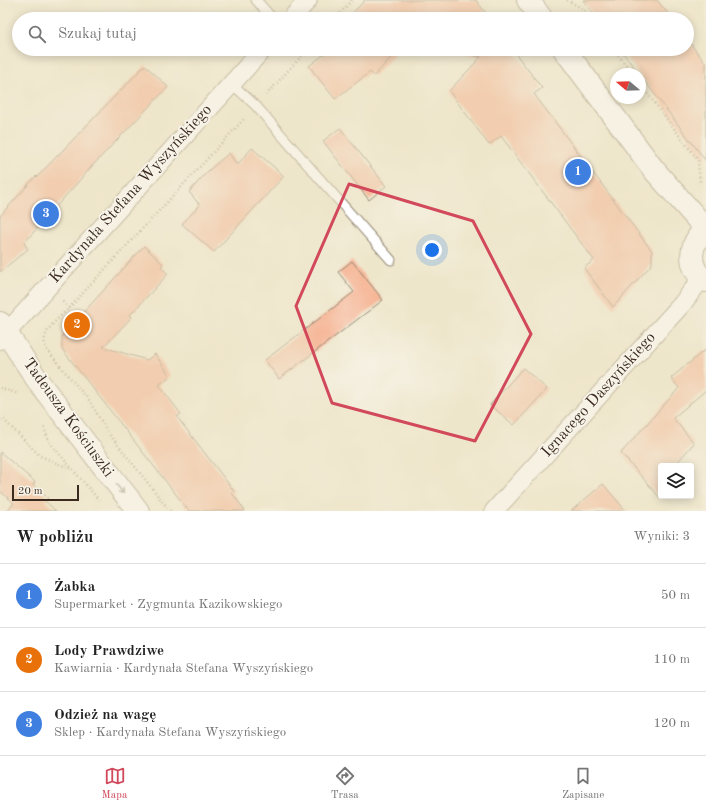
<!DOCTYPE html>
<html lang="pl">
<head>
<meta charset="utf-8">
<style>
	:root { --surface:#fff; --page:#f2f2f2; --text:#222; --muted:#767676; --line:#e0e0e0; --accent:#d1495b }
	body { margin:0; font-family:"Old Standard TT",serif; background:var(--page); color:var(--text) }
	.controls { position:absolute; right:12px; bottom:12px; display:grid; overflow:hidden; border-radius:4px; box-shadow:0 2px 10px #0003 }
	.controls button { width:36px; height:36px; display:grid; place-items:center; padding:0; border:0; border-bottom:1px solid var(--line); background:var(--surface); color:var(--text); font:20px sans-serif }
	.compass { position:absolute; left:610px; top:68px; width:36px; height:36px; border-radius:50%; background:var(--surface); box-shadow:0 2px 10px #0003; rotate:289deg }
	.scale { position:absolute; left:12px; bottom:10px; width:67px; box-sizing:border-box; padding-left:4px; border:2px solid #3b2a1e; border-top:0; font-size:11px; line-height:14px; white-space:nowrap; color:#3b2a1e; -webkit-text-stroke:3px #f7f3e8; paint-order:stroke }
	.you { position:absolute; left:432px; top:250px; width:14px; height:14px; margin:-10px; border:3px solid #fff; border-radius:50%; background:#1a73e8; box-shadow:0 0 0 6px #1a73e833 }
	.badge { display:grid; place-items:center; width:26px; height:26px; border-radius:50%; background:var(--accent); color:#fff; font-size:13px; font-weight:700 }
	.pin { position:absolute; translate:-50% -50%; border:2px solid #fff; box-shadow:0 1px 4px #0006 }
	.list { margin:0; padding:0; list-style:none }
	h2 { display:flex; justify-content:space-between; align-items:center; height:52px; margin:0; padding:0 16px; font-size:17px }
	h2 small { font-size:13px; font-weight:400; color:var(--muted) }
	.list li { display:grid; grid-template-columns:26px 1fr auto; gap:12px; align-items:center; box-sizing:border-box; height:64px; padding:0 16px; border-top:1px solid var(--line) }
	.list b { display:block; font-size:15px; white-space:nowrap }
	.list p { margin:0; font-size:13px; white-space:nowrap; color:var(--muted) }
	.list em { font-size:13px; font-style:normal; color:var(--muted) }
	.icon { flex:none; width:22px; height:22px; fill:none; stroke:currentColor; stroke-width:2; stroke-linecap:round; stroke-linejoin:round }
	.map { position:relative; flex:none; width:706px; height:511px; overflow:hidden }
	.search { position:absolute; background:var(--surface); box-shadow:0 2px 10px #0003; left:12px; right:12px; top:12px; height:44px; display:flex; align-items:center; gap:10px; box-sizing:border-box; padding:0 14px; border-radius:22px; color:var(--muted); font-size:15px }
	.sheet { height:244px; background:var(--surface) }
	nav { display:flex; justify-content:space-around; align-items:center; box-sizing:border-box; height:56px; border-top:1px solid var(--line); background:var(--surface); font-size:11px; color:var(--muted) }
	nav a { display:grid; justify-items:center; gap:2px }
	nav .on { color:var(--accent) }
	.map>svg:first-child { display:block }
</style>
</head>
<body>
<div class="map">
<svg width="706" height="511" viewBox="0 0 706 511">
	<rect width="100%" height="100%" fill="#f7f3e8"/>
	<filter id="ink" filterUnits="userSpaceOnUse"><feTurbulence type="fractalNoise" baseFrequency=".025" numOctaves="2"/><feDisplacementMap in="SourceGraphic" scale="8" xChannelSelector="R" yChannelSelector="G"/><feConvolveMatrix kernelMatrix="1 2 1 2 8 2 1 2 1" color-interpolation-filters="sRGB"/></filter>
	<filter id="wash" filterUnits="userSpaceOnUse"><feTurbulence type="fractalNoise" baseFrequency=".012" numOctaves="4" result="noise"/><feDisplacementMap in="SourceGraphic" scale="16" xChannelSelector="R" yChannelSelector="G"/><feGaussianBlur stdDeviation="0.9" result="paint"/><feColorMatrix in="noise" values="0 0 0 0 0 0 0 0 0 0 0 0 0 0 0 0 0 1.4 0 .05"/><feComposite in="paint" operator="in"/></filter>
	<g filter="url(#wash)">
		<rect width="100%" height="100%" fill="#eee6ca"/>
		<g id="blocks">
			<g fill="#f6b08f">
				<path d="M 365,0 L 476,0 L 490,19 L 347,19 Z"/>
				<path d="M 583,0 L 657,0 L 672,19 L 597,19 Z"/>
				<path d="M 687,39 L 706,64 L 706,161 L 620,49 L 687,49 Z"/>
				<path d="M 331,49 L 399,49 L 374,76 L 370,72 L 335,99 L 309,66 Z"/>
				<path d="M 448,49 L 512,49 L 542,88 L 534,94 L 652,251 L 652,264 L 613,307 L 584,268 L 594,260 L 501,136 L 489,145 L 449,91 L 481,57 Z"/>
				<path d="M 145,65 L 168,87 L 93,165 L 24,243 L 28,249 L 0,272 L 0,216 L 36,176 L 37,177 Z"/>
				<path d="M 340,128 L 386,186 L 369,200 L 323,141 Z"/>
				<path d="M 252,148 L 284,176 L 214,252 L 182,224 L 200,205 L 189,192 L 207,172 L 229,153 L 237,165 Z"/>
				<path d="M 144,246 L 163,264 L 161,267 L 168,274 L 130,315 L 132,317 L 103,347 L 147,360 L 155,354 L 170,376 L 159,385 L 181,414 L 177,417 L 234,491 L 232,493 L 245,511 L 189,511 L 62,349 L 62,336 Z"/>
				<path d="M 352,261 L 383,300 L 279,379 L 265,360 L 354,292 L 338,272 Z"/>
				<path d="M 706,349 L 706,390 L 673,418 L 694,443 L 674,466 L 661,466 L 661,499 L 621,453 L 679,388 L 671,378 Z"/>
				<path d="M 523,368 L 547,389 L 514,425 L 490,405 Z"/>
				<path d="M 0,452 L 35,482 L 33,485 L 48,498 L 45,501 L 56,511 L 7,511 L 14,503 L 0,491 Z"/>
				<path d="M 603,484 L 626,511 L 571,511 Z"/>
			</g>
		</g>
	</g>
	<g filter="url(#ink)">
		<use href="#blocks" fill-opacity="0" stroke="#948874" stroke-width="1"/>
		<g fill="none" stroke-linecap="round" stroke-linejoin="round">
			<defs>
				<g id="service">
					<path d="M 256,0 L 273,19"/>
					<path d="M 232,84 L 256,106 L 391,260"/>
				</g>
				<g id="minor">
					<path d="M 291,19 L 308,0"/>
					<path d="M 0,340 L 263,49"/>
					<path d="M 494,511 L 682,304 L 702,278"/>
				</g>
				<g id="tertiary">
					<path d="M 528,0 L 542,19"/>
					<path d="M 564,49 L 654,170 L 706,229"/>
					<path d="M 706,229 C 689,243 686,268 706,281"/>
					<path d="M 0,323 L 40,384 L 138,511"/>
				</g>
			</defs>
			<use href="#service" stroke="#948874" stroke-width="11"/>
			<use href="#minor" stroke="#948874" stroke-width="20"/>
			<use href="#tertiary" stroke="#948874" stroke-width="24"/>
			<g stroke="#948874" stroke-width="2.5" stroke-dasharray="1 3" stroke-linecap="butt">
				<path d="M 567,0 L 583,9 L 591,19"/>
				<path d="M 335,19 L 352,0"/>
				<path d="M 613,49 L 633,74"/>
				<path d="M 640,84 L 698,160 L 700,184"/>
				<path d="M 266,95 L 308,49"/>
				<path d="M 69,308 L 245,118"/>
				<path d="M 60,366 L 89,400 L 107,431"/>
				<path d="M 60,366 C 56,360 50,354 46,348 C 39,333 59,318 69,308 L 62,301"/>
				<path d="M 0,388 L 19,394"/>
				<path d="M 0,420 L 3,419 L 40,456 L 71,469"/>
				<path d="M 44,427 L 49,442 L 99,500"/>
				<path d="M 110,435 L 170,511"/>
			</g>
			<use href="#service" stroke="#fff" stroke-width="9"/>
			<use href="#minor" stroke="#fff" stroke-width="18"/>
			<use href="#tertiary" stroke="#fff" stroke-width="22"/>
		</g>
		<defs><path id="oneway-shaft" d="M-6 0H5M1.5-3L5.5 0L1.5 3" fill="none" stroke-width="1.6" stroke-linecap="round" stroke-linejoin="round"/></defs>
		<use stroke="#a79f9a" href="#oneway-shaft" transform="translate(120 489) rotate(52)"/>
	</g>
	<path d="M0 0H706V511H0ZM 349,184 L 473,221 L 531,334 L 475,441 L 332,403 L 296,306 Z" fill="#eee6ca" fill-opacity=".55" fill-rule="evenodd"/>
	<path fill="none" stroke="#d1495b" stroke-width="3" stroke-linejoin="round" d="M 349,184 L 473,221 L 531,334 L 475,441 L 332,403 L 296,306 Z"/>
	<g text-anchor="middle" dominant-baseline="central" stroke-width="4" stroke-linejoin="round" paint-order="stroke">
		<g font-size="16" fill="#3b2a1e" stroke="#f7f3e8">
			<text transform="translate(131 194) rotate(-48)">Kardynała Stefana Wyszyńskiego</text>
			<text transform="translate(599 395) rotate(-48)">Ignacego Daszyńskiego</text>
			<text transform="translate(68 418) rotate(54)">Tadeusza Kościuszki</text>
		</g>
	</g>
</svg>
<div class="controls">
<button><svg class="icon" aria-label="layers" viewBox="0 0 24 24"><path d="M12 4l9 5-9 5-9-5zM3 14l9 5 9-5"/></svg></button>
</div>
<svg class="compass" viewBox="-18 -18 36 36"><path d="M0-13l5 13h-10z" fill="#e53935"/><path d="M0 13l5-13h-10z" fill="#767676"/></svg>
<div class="scale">20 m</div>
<div class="you"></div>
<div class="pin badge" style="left:578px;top:172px;background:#3f7fe0">1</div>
<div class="pin badge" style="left:77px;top:325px;background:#e8710a">2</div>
<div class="pin badge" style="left:46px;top:214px;background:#3f7fe0">3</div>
<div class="search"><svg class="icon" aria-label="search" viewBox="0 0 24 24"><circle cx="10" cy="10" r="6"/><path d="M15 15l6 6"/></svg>Szukaj tutaj</div>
</div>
<section class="sheet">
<h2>W pobliżu<small>Wyniki: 3</small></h2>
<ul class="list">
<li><span class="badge" style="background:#3f7fe0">1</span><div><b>Żabka</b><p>Supermarket · Zygmunta Kazikowskiego</p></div><em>50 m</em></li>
<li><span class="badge" style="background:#e8710a">2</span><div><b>Lody Prawdziwe</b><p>Kawiarnia · Kardynała Stefana Wyszyńskiego</p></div><em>110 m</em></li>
<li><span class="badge" style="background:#3f7fe0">3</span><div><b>Odzież na wagę</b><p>Sklep · Kardynała Stefana Wyszyńskiego</p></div><em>120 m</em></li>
</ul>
</section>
<nav>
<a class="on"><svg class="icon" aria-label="map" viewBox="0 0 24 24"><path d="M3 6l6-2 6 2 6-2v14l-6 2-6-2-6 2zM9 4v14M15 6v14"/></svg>Mapa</a>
<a><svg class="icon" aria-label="directions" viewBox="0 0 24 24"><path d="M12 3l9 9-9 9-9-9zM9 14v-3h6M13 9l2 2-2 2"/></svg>Trasa</a>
<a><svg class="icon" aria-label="saved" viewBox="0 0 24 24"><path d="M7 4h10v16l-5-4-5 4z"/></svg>Zapisane</a>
</nav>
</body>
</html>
